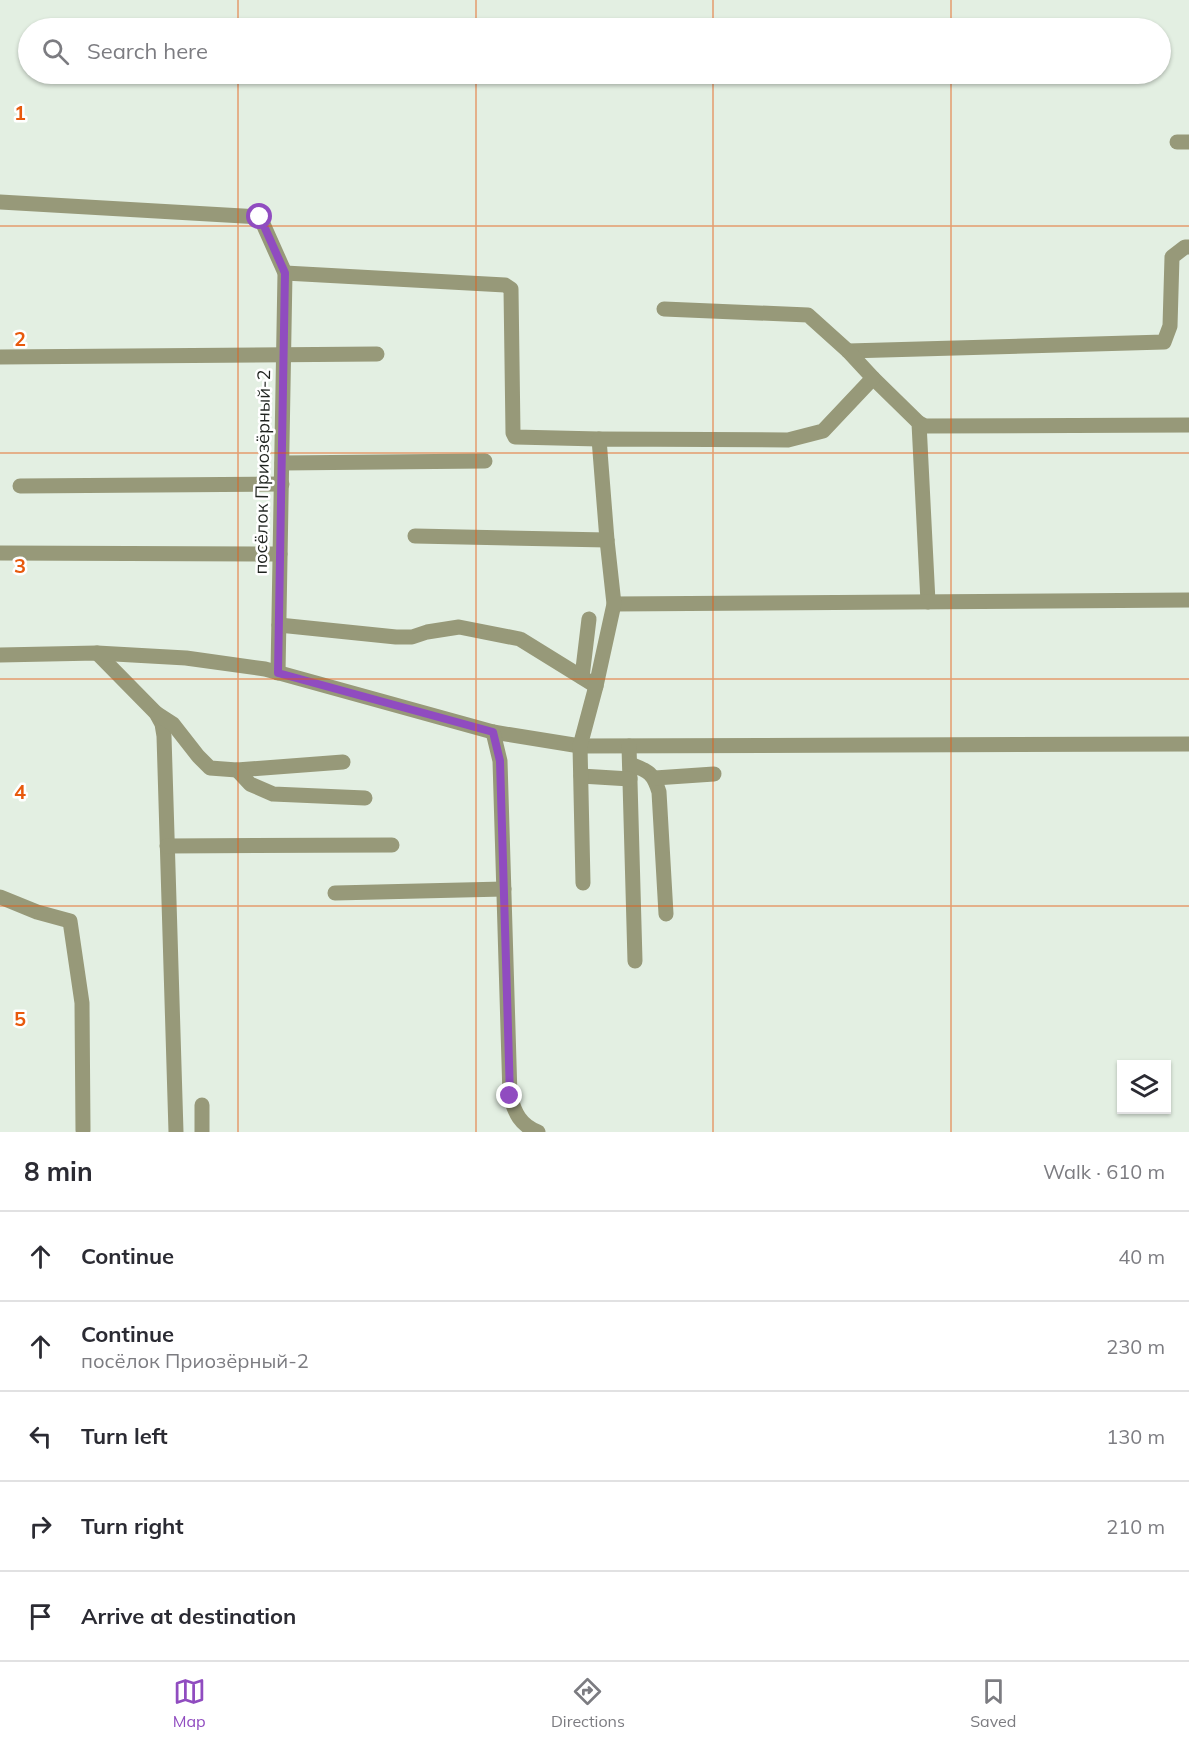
<!DOCTYPE html>
<html lang="en">
<head>
<meta charset="utf-8">
<style>
	:root { --surface:#fff; --page:#f7f7f7; --text:#2b2b33; --muted:#7c7c81; --line:#e1e1e2; --accent:#904cc0 }
	body { margin:0; font-family:Mulish,sans-serif; background:var(--page); color:var(--text) }
	.controls { position:absolute; right:18px; bottom:18px; display:grid; overflow:hidden; border-radius:0px; box-shadow:0 2px 4px #0004 }
	.controls button { width:54px; height:54px; display:grid; place-items:center; padding:0; border:0; border-bottom:2px solid var(--line); background:var(--surface); color:var(--text); font:30px sans-serif }
	.stop { position:absolute; width:18px; height:18px; margin:-14px; border:4px solid #904cc0; border-radius:50%; background:#fff }
	.stop.end { background:#904cc0; border-color:#fff; box-shadow:0 2px 6px #0008 }
	.list { margin:0; padding:0; list-style:none }
	h2 { display:flex; justify-content:space-between; align-items:center; height:78px; margin:0; padding:0 24px; font-size:26px }
	h2 small { font-size:20px; font-weight:400; color:var(--muted) }
	.list li { display:grid; grid-template-columns:39px 1fr auto; gap:18px; align-items:center; box-sizing:border-box; height:90px; padding:0 24px; border-top:2px solid var(--line) }
	.list b { display:block; font-size:22px; white-space:nowrap }
	.list p { margin:0; font-size:20px; white-space:nowrap; color:var(--muted) }
	.list em { font-size:20px; font-style:normal; color:var(--muted) }
	.icon { flex:none; width:33px; height:33px; fill:none; stroke:currentColor; stroke-width:2; stroke-linecap:round; stroke-linejoin:round }
	.map { position:relative; flex:none; width:1189px; height:1132px; overflow:hidden }
	.search { position:absolute; background:var(--surface); box-shadow:0 2px 4px #0004; left:18px; right:18px; top:18px; height:66px; display:flex; align-items:center; gap:15px; box-sizing:border-box; padding:0 21px; border-radius:33px; color:var(--muted); font-size:22px }
	.sheet { height:528px; background:var(--surface) }
	nav { display:flex; justify-content:space-around; align-items:center; box-sizing:border-box; height:84px; border-top:2px solid var(--line); background:var(--surface); font-size:16px; color:var(--muted) }
	nav a { display:grid; justify-items:center; gap:3px }
	nav .on { color:var(--accent) }
	.map>svg:first-child { display:block }
</style>
</head>
<body>
<div class="map">
<svg width="1189" height="1132" viewBox="0 0 1189 1132">
	<rect width="100%" height="100%" fill="#e3efe2"/>
	<g fill="none" stroke-linecap="round" stroke-linejoin="round">
		<g stroke="#979979" stroke-width="15">
			<path d="M 1177,142 L 1189,142"/>
			<path d="M 0,202 L 260,217 L 285,273 L 278,673"/>
			<path d="M 285,273 L 505,285 L 511,289 L 513,433 L 515,437 L 599,439"/>
			<path d="M 848,351 L 1164,342 L 1170,326 L 1172,257 L 1185,247 L 1189,247"/>
			<path d="M 0,357 L 377,354"/>
			<path d="M 873,378 L 919,423 L 928,602"/>
			<path d="M 919,423 L 925,426 L 1189,425"/>
			<path d="M 282,463 L 485,461"/>
			<path d="M 20,486 L 282,484"/>
			<path d="M 415,536 L 607,540"/>
			<path d="M 0,553 L 280,554"/>
			<path d="M 614,604 L 1189,600"/>
			<path d="M 279,625 L 396,637 L 412,637 L 427,632 L 459,627 L 520,639 L 596,686"/>
			<path d="M 97,653 L 156,713 L 162,724 L 164,736 L 176,1132"/>
			<path d="M 0,655 L 97,653 L 186,658 L 265,669 L 493,732 L 580,746 L 1189,744"/>
			<path d="M 582,677 L 589,619"/>
			<path d="M 156,713 L 173,724 L 198,756 L 210,768 L 237,770 L 343,762"/>
			<path d="M 493,732 L 500,761 L 510,1096 C 515,1113 520,1125 538,1132"/>
			<path d="M 629,746 L 635,961"/>
			<path d="M 630,764 C 648,771 653,772 659,792 L 666,914"/>
			<path d="M 237,770 L 250,784 L 273,794 L 365,798"/>
			<path d="M 581,776 L 630,779"/>
			<path d="M 655,778 L 714,774"/>
			<path d="M 167,846 L 392,845"/>
			<path d="M 583,883 L 580,746 L 596,686 L 614,604 L 607,540 L 599,439 L 788,440 L 823,431 L 873,378 L 848,351 L 808,315 L 664,309"/>
			<path d="M 335,893 L 504,889"/>
			<path d="M 0,897 L 37,912 L 70,921 L 82,1003 L 83,1130"/>
			<path d="M 202,1132 L 202,1105"/>
		</g>
	</g>
	<g fill="none" stroke-linecap="round" stroke-linejoin="round">
		<path stroke="#904cc0" stroke-width="8" d="M 260,217 L 285,273 L 278,673 L 493,732 L 500,761 L 510,1096"/>
	</g>
	<path fill="none" stroke="#e8590c" stroke-width="1.5" stroke-opacity="0.55" d="M 238,0 L 238,28M 476,0 L 476,28M 713,0 L 713,28M 951,0 L 951,28M 238,74 L 238,1132M 476,74 L 476,1132M 713,74 L 713,1132M 951,74 L 951,1132M 0,226 L 1189,226M 0,453 L 1189,453M 0,679 L 1189,679M 0,906 L 1189,906"/>
	<g text-anchor="middle" dominant-baseline="central" stroke-width="5" stroke-linejoin="round" paint-order="stroke">
		<g font-size="18" fill="#1f231f" stroke="#fff">
			<text transform="translate(262 472) rotate(-89)">посёлок Приозёрный-2</text>
		</g>
	</g>
	<g font-size="20" text-anchor="middle" font-weight="bold" fill="#e8590c" stroke="#fff" stroke-width="5" stroke-linejoin="round" paint-order="stroke">
		<text x="20" y="120">1</text>
		<text x="20" y="346">2</text>
		<text x="20" y="573">3</text>
		<text x="20" y="799">4</text>
		<text x="20" y="1026">5</text>
	</g>
</svg>
<div class="controls">
<button><svg class="icon" aria-label="layers" viewBox="0 0 24 24"><path d="M12 4l9 5-9 5-9-5zM3 14l9 5 9-5"/></svg></button>
</div>
<div class="stop" style="left:260px;top:217px"></div>
<div class="stop end" style="left:510px;top:1096px"></div>
<div class="search"><svg class="icon" aria-label="search" viewBox="0 0 24 24"><circle cx="10" cy="10" r="6"/><path d="M15 15l6 6"/></svg>Search here</div>
</div>
<section class="sheet">
<h2>8 min<small>Walk · 610 m</small></h2>
<ul class="list">
<li><svg class="icon" aria-label="ahead" viewBox="0 0 24 24"><path d="M12 20V5M6 11l6-6 6 6"/></svg><div><b>Continue</b></div><em>40 m</em></li>
<li><svg class="icon" aria-label="ahead" viewBox="0 0 24 24"><path d="M12 20V5M6 11l6-6 6 6"/></svg><div><b>Continue</b><p>посёлок Приозёрный-2</p></div><em>230 m</em></li>
<li><svg class="icon" aria-label="left" viewBox="0 0 24 24"><path d="M17 20v-9H6M10 6l-5 5 5 5"/></svg><div><b>Turn left</b></div><em>130 m</em></li>
<li><svg class="icon" aria-label="right" viewBox="0 0 24 24"><path d="M7 20v-9h11M14 6l5 5-5 5"/></svg><div><b>Turn right</b></div><em>210 m</em></li>
<li><svg class="icon" aria-label="arrive" viewBox="0 0 24 24"><path d="M6 21V4h12l-3 4 3 4H6"/></svg><div><b>Arrive at destination</b></div></li>
</ul>
</section>
<nav>
<a class="on"><svg class="icon" aria-label="map" viewBox="0 0 24 24"><path d="M3 6l6-2 6 2 6-2v14l-6 2-6-2-6 2zM9 4v14M15 6v14"/></svg>Map</a>
<a><svg class="icon" aria-label="directions" viewBox="0 0 24 24"><path d="M12 3l9 9-9 9-9-9zM9 14v-3h6M13 9l2 2-2 2"/></svg>Directions</a>
<a><svg class="icon" aria-label="saved" viewBox="0 0 24 24"><path d="M7 4h10v16l-5-4-5 4z"/></svg>Saved</a>
</nav>
</body>
</html>
